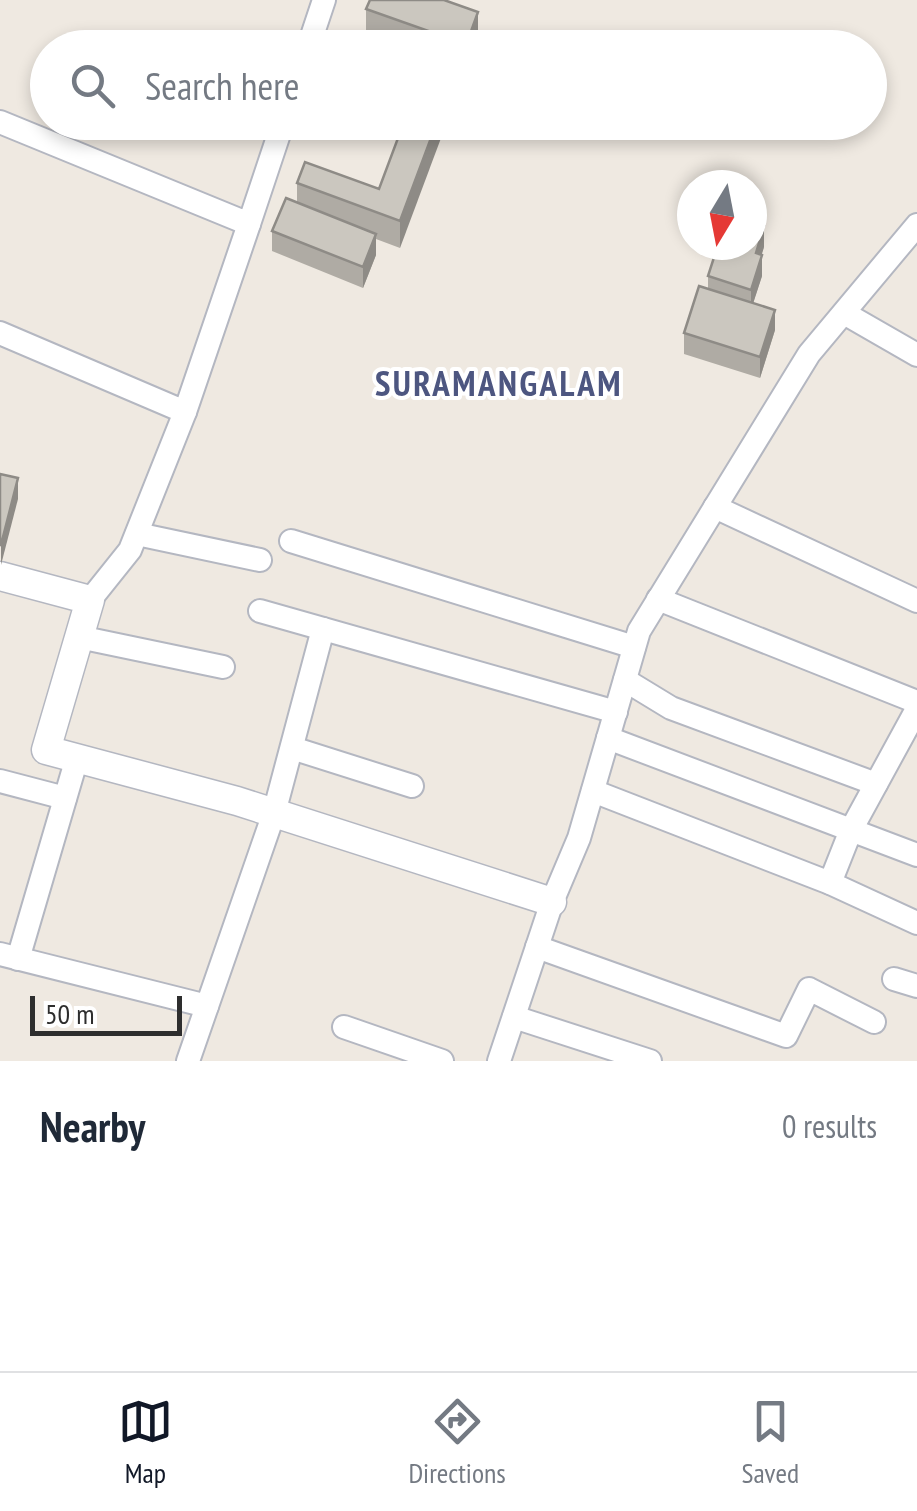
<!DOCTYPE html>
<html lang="en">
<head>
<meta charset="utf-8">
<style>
	:root { --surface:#fff; --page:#f6f6f7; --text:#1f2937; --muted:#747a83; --line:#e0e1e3; --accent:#111827 }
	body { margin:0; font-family:"PT Sans Narrow",sans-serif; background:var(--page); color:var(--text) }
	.compass { position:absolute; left:677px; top:170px; width:90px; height:90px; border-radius:50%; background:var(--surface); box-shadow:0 5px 15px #0003; rotate:190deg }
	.scale { position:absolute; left:30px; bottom:25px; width:152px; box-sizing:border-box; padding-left:10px; border:5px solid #2e2e2e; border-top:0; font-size:28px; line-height:35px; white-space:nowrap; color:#2e2e2e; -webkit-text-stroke:8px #fff; paint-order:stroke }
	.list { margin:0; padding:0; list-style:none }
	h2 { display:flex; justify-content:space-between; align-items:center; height:130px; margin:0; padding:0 40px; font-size:42px }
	h2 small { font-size:32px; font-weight:400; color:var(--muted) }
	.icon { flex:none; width:55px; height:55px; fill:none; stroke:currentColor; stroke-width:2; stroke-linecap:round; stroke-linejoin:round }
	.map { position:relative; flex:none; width:917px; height:1061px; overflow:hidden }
	.search { position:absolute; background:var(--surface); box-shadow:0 5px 15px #0003; left:30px; right:30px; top:30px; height:110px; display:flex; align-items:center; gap:25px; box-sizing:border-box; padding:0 35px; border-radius:55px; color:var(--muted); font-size:38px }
	.sheet { height:310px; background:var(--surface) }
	nav { display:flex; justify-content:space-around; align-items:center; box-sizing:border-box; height:140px; border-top:2px solid var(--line); background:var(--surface); font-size:28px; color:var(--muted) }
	nav a { display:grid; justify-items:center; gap:5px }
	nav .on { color:var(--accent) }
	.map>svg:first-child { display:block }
</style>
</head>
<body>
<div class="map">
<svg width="917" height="1061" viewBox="0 0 917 1061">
	<rect width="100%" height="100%" fill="#efe9e1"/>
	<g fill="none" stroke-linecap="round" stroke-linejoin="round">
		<defs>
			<g id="minor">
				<path d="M 308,48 L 324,0"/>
				<path d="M 0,122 L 249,224 L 283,122"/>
				<path d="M 844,313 L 917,355"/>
				<path d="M 0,333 L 185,412 L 249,224"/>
				<path d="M 715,507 L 917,601"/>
				<path d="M 137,534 L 260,560"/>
				<path d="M 291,541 L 634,647"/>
				<path d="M 658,599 L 917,702"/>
				<path d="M 90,600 L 130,550 L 185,412"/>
				<path d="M 260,611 L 616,712"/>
				<path d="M 79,637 L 223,667"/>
				<path d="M 625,680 L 671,708 L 876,784"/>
				<path d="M 608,738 L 851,830 L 917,709"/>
				<path d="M 292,748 L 412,786"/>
				<path d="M 0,781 L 65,798"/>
				<path d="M 593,791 L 830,883 L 851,830 L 917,855"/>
				<path d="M 830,883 L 917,923"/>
				<path d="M 537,947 L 786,1036 L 809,989 L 874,1022"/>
				<path d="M 0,954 L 207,1006"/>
				<path d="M 18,959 L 77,758"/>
				<path d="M 894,979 L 917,986"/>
				<path d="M 514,1017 L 650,1061"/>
				<path d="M 344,1027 L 442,1061"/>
				<path d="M 188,1061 L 274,813 L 323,629"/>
				<path d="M 499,1061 L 552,902 L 579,838 L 639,631 L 809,354 L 917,225"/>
			</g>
			<path id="tertiary" d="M 0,576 L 90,600 L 46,750 L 237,801 L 552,902"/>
		</defs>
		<use href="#minor" stroke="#b4b7c1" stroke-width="26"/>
		<use href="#tertiary" stroke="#b4b7c1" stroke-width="31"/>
		<use href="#minor" stroke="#fff" stroke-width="22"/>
		<use href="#tertiary" stroke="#fff" stroke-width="28"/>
	</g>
	<g fill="#afaba4">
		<path d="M 366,9 L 478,39 L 475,48 L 399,48 L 366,35 Z"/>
		<path d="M 404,122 L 400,248 L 376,239 L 376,255 L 363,288 L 272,251 L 272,231 L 297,203 L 297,183 L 379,189 Z"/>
		<path d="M 764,247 L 761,255 L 762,276 L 753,303 L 775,330 L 760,378 L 684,354 L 684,333 L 708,289 L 708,276 Z"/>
	</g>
	<g fill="#8e8b86">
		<path d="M 478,12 L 478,39 L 475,48 L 465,48 Z"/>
		<path d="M 437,122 L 447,122 L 400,248 L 400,221 Z"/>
		<path d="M 764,226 L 764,247 L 756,274 L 756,253 Z"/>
		<path d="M 376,234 L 376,255 L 363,288 L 363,267 Z"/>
		<path d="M 762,255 L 762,276 L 751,310 L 751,290 Z"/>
		<path d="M 775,310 L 775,330 L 760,378 L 760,357 Z"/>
		<path d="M 18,478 L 18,499 L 1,565 L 1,545 Z"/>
	</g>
	<g fill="#cbc7bf" stroke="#8e8b86" stroke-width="2.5">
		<path d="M 370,0 L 444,0 L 478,12 L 465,48 L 432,48 L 437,34 L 366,9 Z"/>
		<path d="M 404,122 L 437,122 L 400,221 L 297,183 L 305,162 L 379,189 Z"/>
		<path d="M 286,198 L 376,234 L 363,267 L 272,231 Z"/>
		<path d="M 752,223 L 764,226 L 756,253 L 762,255 L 751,290 L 708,276 L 718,245 L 752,245 Z"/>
		<path d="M 699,286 L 775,310 L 760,357 L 684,333 Z"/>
		<path d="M 0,474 L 18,478 L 1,545 L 0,544 Z"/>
	</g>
	<g text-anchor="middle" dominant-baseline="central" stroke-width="8" stroke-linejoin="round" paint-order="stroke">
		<g font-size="35" font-weight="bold" letter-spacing="2.5" fill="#4d5680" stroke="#fff">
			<text x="499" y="383">SURAMANGALAM</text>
		</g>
	</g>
</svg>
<svg class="compass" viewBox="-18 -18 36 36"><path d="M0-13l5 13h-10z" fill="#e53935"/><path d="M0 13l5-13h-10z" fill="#747a83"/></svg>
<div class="scale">50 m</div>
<div class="search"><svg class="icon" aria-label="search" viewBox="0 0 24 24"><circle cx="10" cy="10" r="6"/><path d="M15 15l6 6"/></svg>Search here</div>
</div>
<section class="sheet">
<h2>Nearby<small>0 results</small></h2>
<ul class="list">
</ul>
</section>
<nav>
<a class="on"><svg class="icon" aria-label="map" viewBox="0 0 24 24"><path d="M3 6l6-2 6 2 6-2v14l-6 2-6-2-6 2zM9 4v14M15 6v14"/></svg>Map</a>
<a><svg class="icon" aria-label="directions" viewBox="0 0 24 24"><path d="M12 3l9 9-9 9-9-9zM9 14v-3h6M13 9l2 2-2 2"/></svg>Directions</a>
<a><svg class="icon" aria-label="saved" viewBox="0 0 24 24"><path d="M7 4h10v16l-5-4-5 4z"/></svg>Saved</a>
</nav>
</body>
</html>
